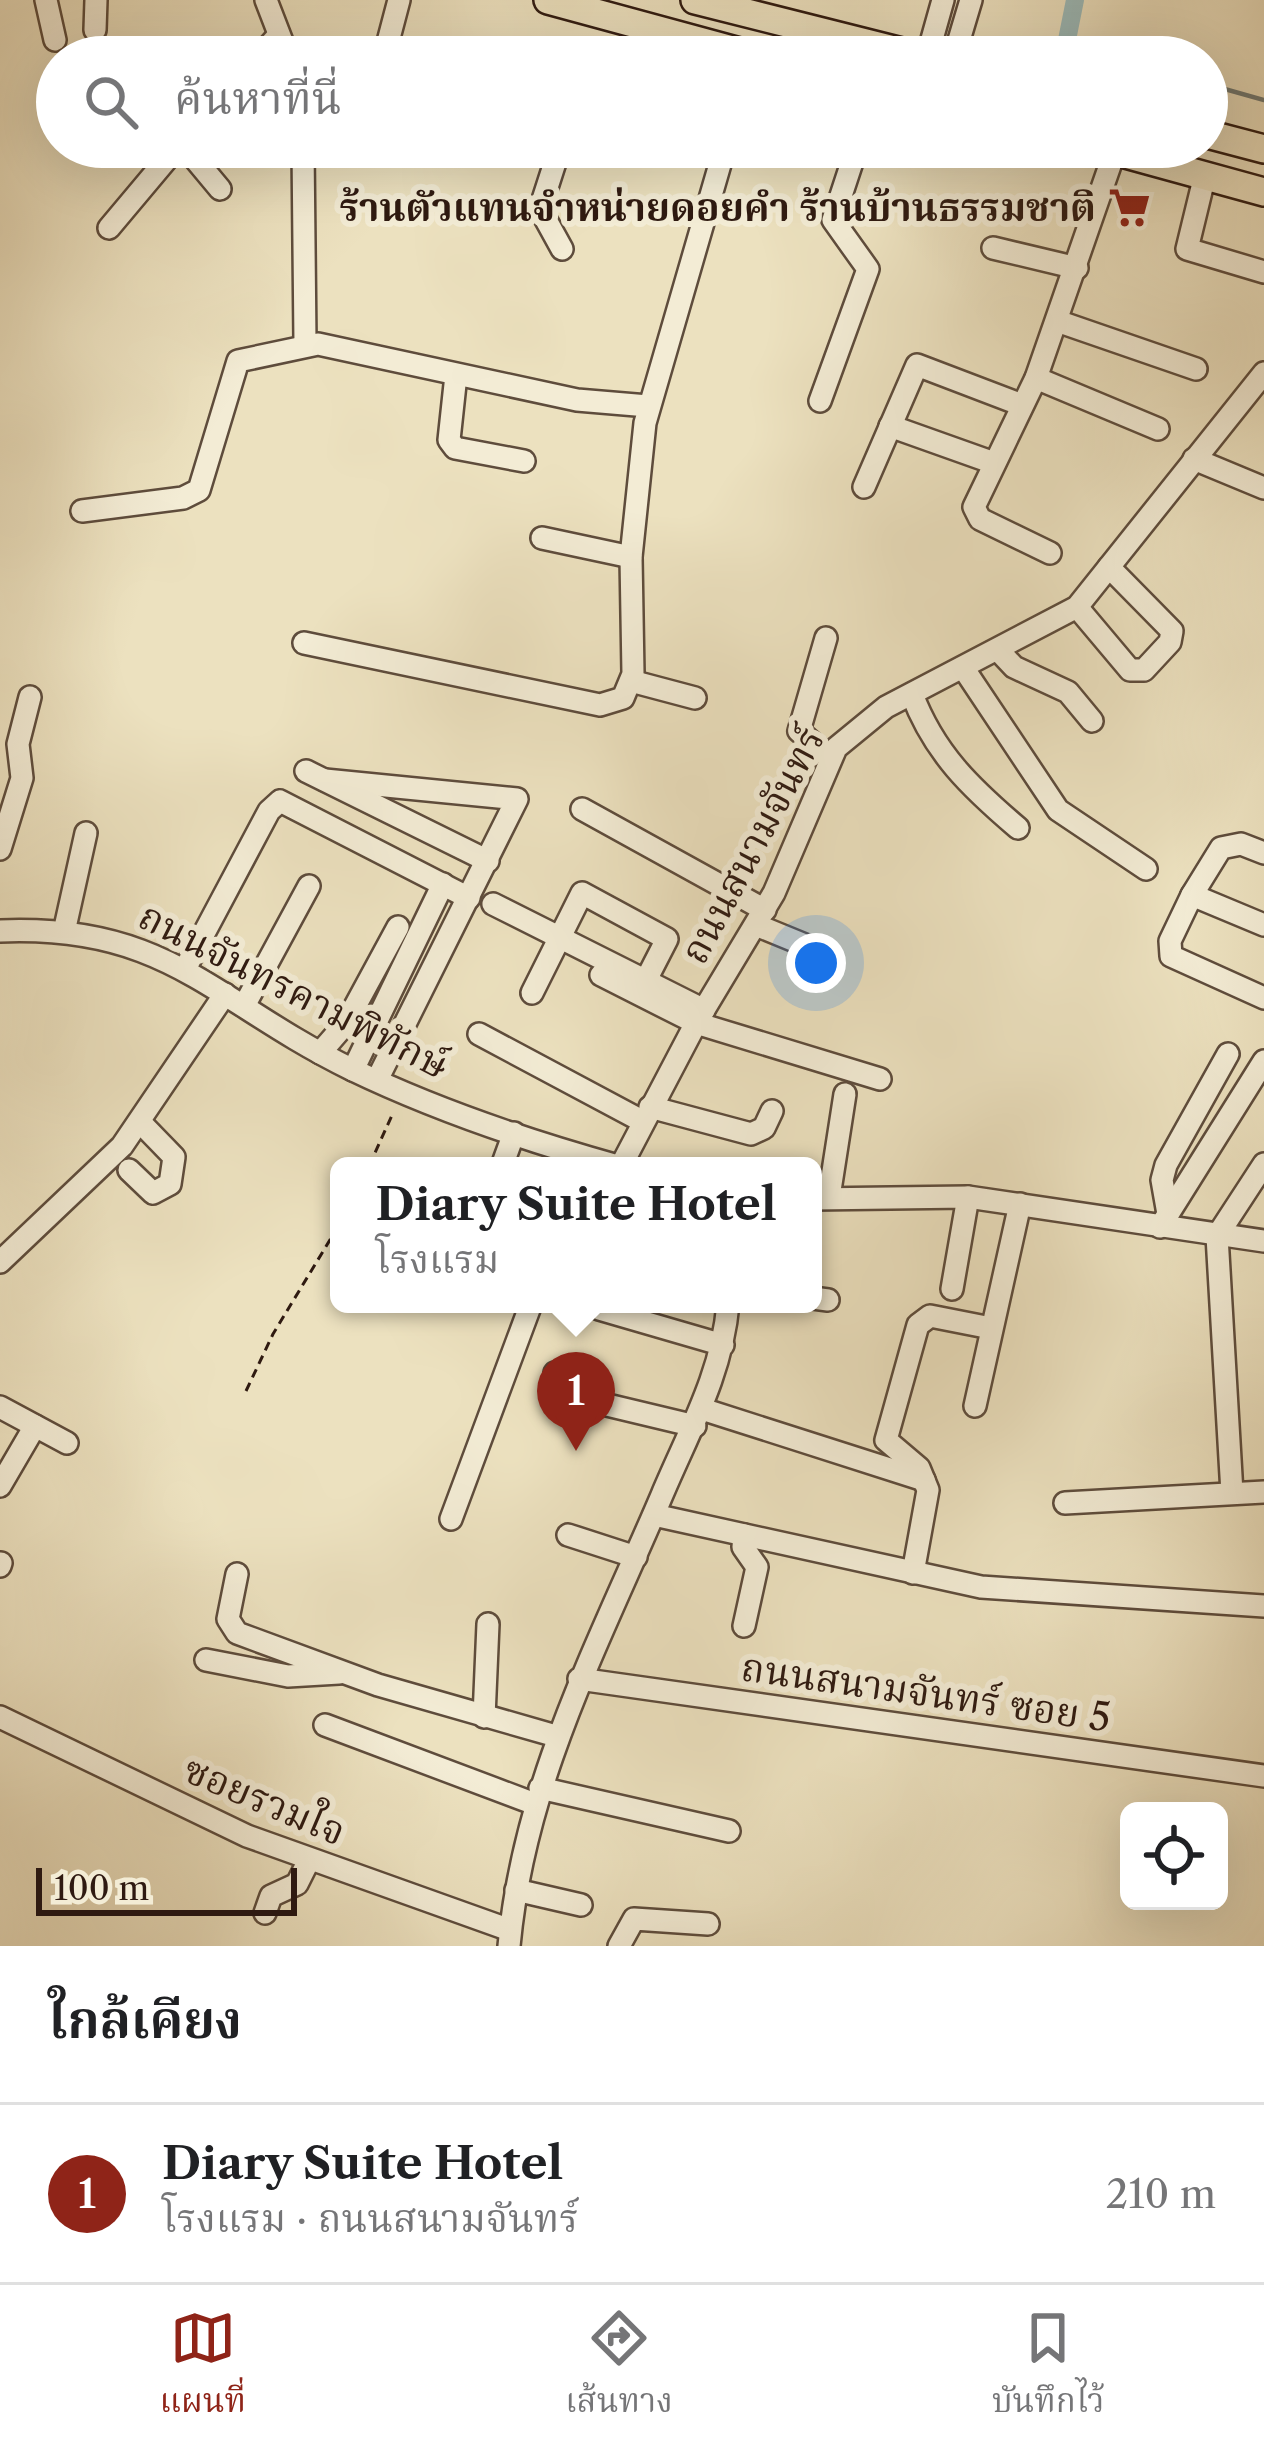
<!DOCTYPE html>
<html lang="th">
<head>
<meta charset="utf-8">
<style>
	:root { --surface:#fff; --page:#f6f6f6; --text:#202124; --muted:#757577; --line:#e0e0e0; --accent:#8f2418 }
	body { margin:0; font-family:"Libre Caslon Text","Noto Serif Thai",serif; background:var(--page); color:var(--text) }
	.controls { position:absolute; right:36px; bottom:36px; display:grid; overflow:hidden; border-radius:18px; box-shadow:0 12px 48px #0002 }
	.controls button { width:108px; height:108px; display:grid; place-items:center; padding:0; border:0; border-bottom:3px solid var(--line); background:var(--surface); color:var(--text); font:60px sans-serif }
	.scale { position:absolute; left:36px; bottom:30px; width:261px; box-sizing:border-box; padding-left:12px; border:6px solid #2f1a11; border-top:0; font-size:33px; line-height:42px; white-space:nowrap; color:#2f1a11; -webkit-text-stroke:9px #f3ecd5; paint-order:stroke }
	.you { position:absolute; left:816px; top:963px; width:42px; height:42px; margin:-30px; border:9px solid #fff; border-radius:50%; background:#1a73e8; box-shadow:0 0 0 18px #1a73e833 }
	.badge { display:grid; place-items:center; width:78px; height:78px; border-radius:50%; background:var(--accent); color:#fff; font-size:39px; font-weight:700 }
	.pin { position:absolute; translate:-50% -99px; filter:drop-shadow(0 3px 6px #0008) }
	.pin::after { content:''; position:absolute; top:63px; width:42px; height:36px; background:inherit; clip-path:polygon(0 0,100% 0,50% 100%) }
	.popup { position:absolute; left:330px; top:1157px; width:492px; height:156px; box-sizing:border-box; display:grid; place-content:center; border-radius:18px; background:var(--surface); filter:drop-shadow(0 3px 9px #0005); font-size:39px; white-space:nowrap; color:var(--muted) }
	.popup b { font-size:45px; color:var(--text) }
	.popup::after { content:''; position:absolute; left:50%; top:100%; margin-left:-24px; border:24px solid transparent; border-top-color:var(--surface) }
	.list { margin:0; padding:0; list-style:none }
	h2 { display:flex; justify-content:space-between; align-items:center; height:156px; margin:0; padding:0 48px; font-size:51px }
	h2 small { font-size:39px; font-weight:400; color:var(--muted) }
	.list li { display:grid; grid-template-columns:78px 1fr auto; gap:36px; align-items:center; box-sizing:border-box; height:180px; padding:0 48px; border-top:3px solid var(--line) }
	.list b { display:block; font-size:45px; white-space:nowrap }
	.list p { margin:0; font-size:39px; white-space:nowrap; color:var(--muted) }
	.list em { font-size:39px; font-style:normal; color:var(--muted) }
	.icon { flex:none; width:66px; height:66px; fill:none; stroke:currentColor; stroke-width:2; stroke-linecap:round; stroke-linejoin:round }
	.map { position:relative; flex:none; width:1264px; height:1946px; overflow:hidden }
	.search { position:absolute; background:var(--surface); box-shadow:0 12px 48px #0002; left:36px; right:36px; top:36px; height:132px; display:flex; align-items:center; gap:30px; box-sizing:border-box; padding:0 42px; border-radius:66px; color:var(--muted); font-size:45px }
	.sheet { height:336px; background:var(--surface) }
	nav { display:flex; justify-content:space-around; align-items:center; box-sizing:border-box; height:168px; border-top:3px solid var(--line); background:var(--surface); font-size:33px; color:var(--muted) }
	nav a { display:grid; justify-items:center; gap:6px }
	nav .on { color:var(--accent) }
	.map>svg:first-child { display:block }
</style>
</head>
<body>
<div class="map">
<svg width="1264" height="1946" viewBox="0 0 1264 1946">
	<rect width="100%" height="100%" fill="#ece1bf"/>
	<filter id="stains"><feTurbulence type="fractalNoise" baseFrequency=".00167" numOctaves="4"/><feColorMatrix values="0 0 0 0 .2 0 0 0 0 .09 0 0 0 0 .02 0 0 0 .5 -.17"/></filter>
	<radialGradient id="worn" r=".72"><stop offset=".6" stop-color="#630" stop-opacity="0"/><stop offset="1" stop-color="#630" stop-opacity=".3"/></radialGradient>
	<g fill="none" stroke-linecap="round" stroke-linejoin="round">
		<g stroke="#707b76" stroke-width="4.5">
			<path d="M 1066,45 L 1110,57"/>
			<path d="M 1207,84 L 1264,100"/>
		</g>
		<path stroke="#9cbbba" stroke-width="18" d="M 1066,45 L 1075,0"/>
		<defs>
			<g id="minor">
				<path d="M 46,0 L 55,40"/>
				<path d="M 266,0 L 288,57"/>
				<path d="M 95,30 L 96,0"/>
				<path d="M 259,57 L 277,37"/>
				<path d="M 384,57 L 399,0"/>
				<path d="M 650,57 L 658,29"/>
				<path d="M 927,57 L 943,0"/>
				<path d="M 954,57 L 971,0"/>
				<path d="M 185,147 L 220,189"/>
				<path d="M 303,147 L 305,343"/>
				<path d="M 560,147 L 540,209 L 562,249"/>
				<path d="M 1205,175 L 1187,249 L 1264,272"/>
				<path d="M 109,228 L 177,147"/>
				<path d="M 993,248 L 1077,268"/>
				<path d="M 1057,321 L 1196,369"/>
				<path d="M 456,375 L 449,440 L 455,448 L 524,461"/>
				<path d="M 1036,378 L 1158,429"/>
				<path d="M 820,401 L 868,269 L 833,220 L 857,147"/>
				<path d="M 890,426 L 994,463"/>
				<path d="M 1194,459 L 1264,488"/>
				<path d="M 864,487 L 917,365 L 1022,405"/>
				<path d="M 82,511 L 183,498 L 199,490 L 238,361 L 318,344 L 577,400 L 648,406"/>
				<path d="M 542,538 L 631,557"/>
				<path d="M 1050,553 L 980,519 L 974,507 L 1036,378 L 1115,151"/>
				<path d="M 1077,607 L 1130,670 L 1144,670 L 1170,642 L 1172,631 L 1109,567"/>
				<path d="M 826,638 L 799,731 L 830,758"/>
				<path d="M 304,643 L 600,705 L 623,698 L 633,674 L 631,557 L 645,423 L 725,147"/>
				<path d="M 998,650 L 1014,667 L 1068,692 L 1092,721"/>
				<path d="M 964,669 L 1058,810 L 1146,869"/>
				<path d="M 631,681 L 695,698"/>
				<path d="M 912,694 C 934,753 971,788 1018,828"/>
				<path d="M 306,771 L 488,861"/>
				<path d="M 325,780 L 517,799 L 377,1080"/>
				<path d="M 582,809 L 765,910"/>
				<path d="M 0,849 L 22,778 L 18,744 L 30,697"/>
				<path d="M 1264,853 L 1241,844 L 1221,848 L 1192,895 L 1264,925"/>
				<path d="M 1192,895 L 1170,941 L 1171,956 L 1264,998"/>
				<path d="M 493,904 L 704,1010"/>
				<path d="M 756,925 L 817,950"/>
				<path d="M 0,931 C 168,924 214,1002 351,1069 C 434,1109 528,1141 618,1166"/>
				<path d="M 64,932 L 86,833"/>
				<path d="M 185,969 L 269,811 L 280,801 L 469,898"/>
				<path d="M 601,975 L 696,1023 L 880,1079"/>
				<path d="M 532,993 L 582,893 L 667,939 L 646,980"/>
				<path d="M 244,1006 L 309,886"/>
				<path d="M 479,1034 L 642,1121"/>
				<path d="M 320,1053 L 346,1023 L 398,927"/>
				<path d="M 353,1070 L 443,884"/>
				<path d="M 650,1107 L 751,1134 L 764,1128 L 772,1111"/>
				<path d="M 502,1166 L 514,1133"/>
				<path d="M 621,1166 L 696,1023 L 774,893 L 836,748 L 886,707 L 1077,607 L 1264,373"/>
				<path d="M 129,1170 L 153,1193 L 170,1184 L 174,1157 L 141,1123"/>
				<path d="M 829,1197 L 845,1094"/>
				<path d="M 813,1199 L 968,1197 L 1264,1241"/>
				<path d="M 1168,1214 L 1162,1180 L 1166,1165 L 1228,1054"/>
				<path d="M 1160,1227 L 1264,1061"/>
				<path d="M 0,1262 L 122,1146 L 225,994"/>
				<path d="M 952,1289 L 968,1197"/>
				<path d="M 813,1298 L 828,1300"/>
				<path d="M 599,1309 L 723,1345"/>
				<path d="M 555,1373 L 557,1393 L 695,1426"/>
				<path d="M 975,1406 L 1020,1204"/>
				<path d="M 0,1407 L 67,1443"/>
				<path d="M 702,1409 L 924,1480"/>
				<path d="M 0,1486 L 35,1426"/>
				<path d="M 1232,1493 L 1217,1236 L 1264,1164"/>
				<path d="M 1065,1503 L 1264,1492"/>
				<path d="M 654,1515 L 981,1587 L 1264,1606"/>
				<path d="M 451,1519 L 531,1304"/>
				<path d="M 568,1535 L 636,1557"/>
				<path d="M 744,1535 L 743,1547 L 757,1567 L 744,1626"/>
				<path d="M 0,1566 L 1,1563"/>
				<path d="M 913,1573 L 928,1490 L 919,1468 L 886,1440 L 918,1325 L 930,1316 L 991,1328"/>
				<path d="M 237,1574 L 228,1619 L 237,1633 L 378,1685 L 556,1736"/>
				<path d="M 206,1660 L 288,1676 L 339,1673"/>
				<path d="M 579,1679 L 1264,1776"/>
				<path d="M 0,1717 L 247,1836 L 510,1930"/>
				<path d="M 484,1717 L 488,1624"/>
				<path d="M 325,1725 L 535,1804"/>
				<path d="M 540,1788 L 729,1831"/>
				<path d="M 516,1890 L 581,1905"/>
				<path d="M 265,1913 L 271,1896 L 297,1884 L 309,1860"/>
				<path d="M 509,1946 C 524,1782 599,1643 662,1495 C 689,1431 722,1374 728,1304"/>
				<path d="M 619,1946 L 634,1919 L 708,1924"/>
			</g>
			<g id="major">
				<path d="M 548,0 L 758,57"/>
				<path d="M 695,0 L 922,57"/>
				<path d="M 1207,134 L 1264,149"/>
				<path d="M 1100,147 L 1264,192"/>
			</g>
		</defs>
		<use href="#minor" stroke="#5e4c3c" stroke-width="26"/>
		<use href="#major" stroke="#2f1a11" stroke-width="32"/>
		<g stroke="#2f1a11" stroke-width="3" stroke-dasharray="9 6" stroke-linecap="butt">
			<path d="M 369,1166 L 393,1113"/>
			<path d="M 246,1391 L 273,1334 L 339,1225"/>
		</g>
		<use href="#minor" stroke="#f3ecd5" stroke-width="21"/>
		<use href="#major" stroke="#ece1bf" stroke-width="27"/>
	</g>
	<defs>
		<symbol id="supermarket-bare" viewBox="-9 -9 18 18"><path d="M-6-5.5h2.5l.6 2H6L4.5 2H-2.5L-4.4-4H-6ZM-1.5 3.2a1.3 1.3 0 1 0 .1 0ZM3 3.2a1.3 1.3 0 1 0 .1 0Z" fill="#8f2418" stroke="#f3ecd5" stroke-width="2.5" paint-order="stroke"/></symbol>
	</defs>
	<g fill-rule="evenodd">
		<use href="#supermarket-bare" x="1100" y="178" width="59" height="59"/>
	</g>
	<g text-anchor="middle" dominant-baseline="central" stroke-width="12" stroke-linejoin="round" paint-order="stroke">
		<g font-size="39" font-weight="bold" fill="#2f1a11" stroke="#f3ecd5" text-anchor="end">
			<text x="1096" y="207">ร้านตัวแทนจำหน่ายดอยคำ ร้านบ้านธรรมชาติ</text>
		</g>
		<g font-size="39" fill="#2f1a11" stroke="#f3ecd5">
			<text transform="translate(752 845) rotate(-62)">ถนนสนามจันทร์</text>
			<text transform="translate(294 990) rotate(27)">ถนนจันทรคามพิทักษ์</text>
			<text transform="translate(926 1692) rotate(8)">ถนนสนามจันทร์ ซอย 5</text>
			<text transform="translate(265 1800) rotate(23)">ซอยรวมใจ</text>
		</g>
	</g>
	<rect width="100%" height="100%" filter="url(#stains)"/>
	<rect width="100%" height="100%" fill="url(#worn)"/>
</svg>
<div class="controls">
<button><svg class="icon" aria-label="locate" viewBox="0 0 24 24"><circle cx="12" cy="12" r="6"/><path d="M12 2v4M12 18v4M2 12h4M18 12h4"/></svg></button>
</div>
<div class="scale">100 m</div>
<div class="you"></div>
<div class="pin badge" style="left:576px;top:1451px">1</div>
<div class="popup"><b>Diary Suite Hotel</b>โรงแรม</div>
<div class="search"><svg class="icon" aria-label="search" viewBox="0 0 24 24"><circle cx="10" cy="10" r="6"/><path d="M15 15l6 6"/></svg>ค้นหาที่นี่</div>
</div>
<section class="sheet">
<h2>ใกล้เคียง<small></small></h2>
<ul class="list">
<li><span class="badge">1</span><div><b>Diary Suite Hotel</b><p>โรงแรม · ถนนสนามจันทร์</p></div><em>210 m</em></li>
</ul>
</section>
<nav>
<a class="on"><svg class="icon" aria-label="map" viewBox="0 0 24 24"><path d="M3 6l6-2 6 2 6-2v14l-6 2-6-2-6 2zM9 4v14M15 6v14"/></svg>แผนที่</a>
<a><svg class="icon" aria-label="directions" viewBox="0 0 24 24"><path d="M12 3l9 9-9 9-9-9zM9 14v-3h6M13 9l2 2-2 2"/></svg>เส้นทาง</a>
<a><svg class="icon" aria-label="saved" viewBox="0 0 24 24"><path d="M7 4h10v16l-5-4-5 4z"/></svg>บันทึกไว้</a>
</nav>
</body>
</html>
